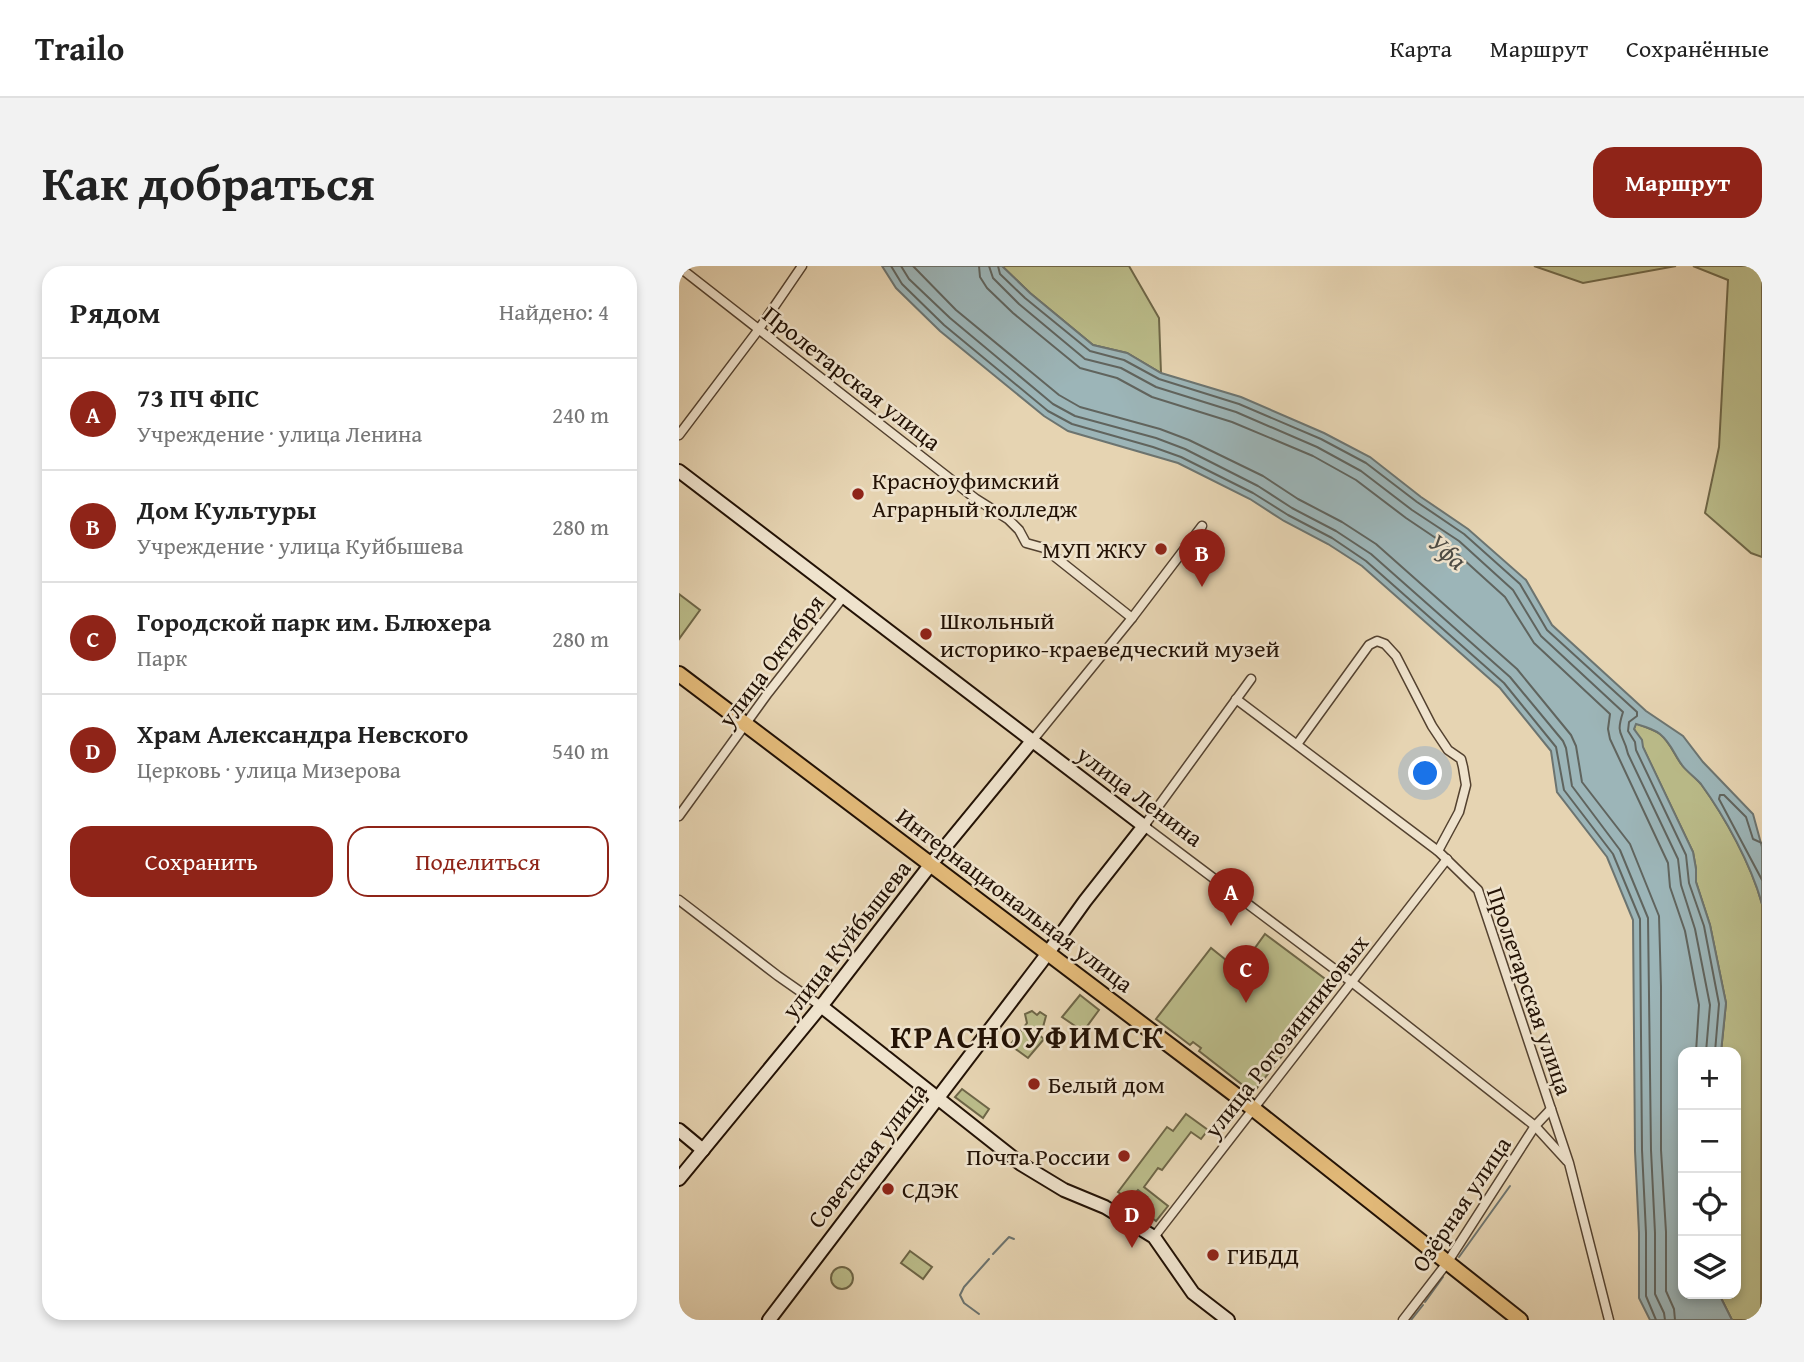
<!DOCTYPE html>
<html lang="ru">
<head>
<meta charset="utf-8">
<style>
	:root { --surface:#fff; --page:#f2f2f2; --text:#222; --muted:#767676; --line:#e0e0e0; --accent:#8f2418 }
	body { margin:0; font-family:"Gentium Book Plus",serif; background:var(--page); color:var(--text) }
	.controls { position:absolute; right:21px; bottom:21px; display:grid; overflow:hidden; border-radius:14px; box-shadow:0 4px 10px #0003 }
	.controls button { width:63px; height:63px; display:grid; place-items:center; padding:0; border:0; border-bottom:2px solid var(--line); background:var(--surface); color:var(--text); font:35px sans-serif }
	.you { position:absolute; left:747px; top:508px; width:24px; height:24px; margin:-18px; border:5px solid #fff; border-radius:50%; background:#1a73e8; box-shadow:0 0 0 10px #1a73e833 }
	.badge { display:grid; place-items:center; width:46px; height:46px; border-radius:50%; background:var(--accent); color:#fff; font-size:23px; font-weight:700 }
	.pin { position:absolute; translate:-50% -58px; filter:drop-shadow(0 2px 4px #0008) }
	.pin::after { content:''; position:absolute; top:37px; width:24px; height:21px; background:inherit; clip-path:polygon(0 0,100% 0,50% 100%) }
	.list { margin:0; padding:0; list-style:none }
	h2 { display:flex; justify-content:space-between; align-items:center; height:91px; margin:0; padding:0 28px; font-size:30px }
	h2 small { font-size:23px; font-weight:400; color:var(--muted) }
	.list li { display:grid; grid-template-columns:46px 1fr auto; gap:21px; align-items:center; box-sizing:border-box; height:112px; padding:0 28px; border-top:2px solid var(--line) }
	.list b { display:block; font-size:26px; white-space:nowrap }
	.list p { margin:0; font-size:23px; white-space:nowrap; color:var(--muted) }
	.list em { font-size:23px; font-style:normal; color:var(--muted) }
	.actions { display:flex; gap:14px; padding:21px 28px }
	.actions a { flex:1; padding:16px 0; border:2px solid var(--accent); border-radius:21px; text-align:center; font-size:24px; color:var(--accent) }
	.actions .main { background:var(--accent); color:#fff }
	.icon { flex:none; width:38px; height:38px; fill:none; stroke:currentColor; stroke-width:2; stroke-linecap:round; stroke-linejoin:round }
	.map { position:relative; flex:none; width:1083px; height:1054px; overflow:hidden; border-radius:21px }
	header { display:flex; align-items:center; gap:42px; box-sizing:border-box; height:98px; padding:0 35px; background:var(--surface); border-bottom:2px solid var(--line) }
	header strong { font-size:33px }
	nav { display:flex; gap:38px; margin-inline-start:auto; font-size:24px }
	.intro { display:flex; align-items:center; justify-content:space-between; box-sizing:border-box; height:168px; padding:0 42px }
	h1 { margin:0; font-size:49px }
	.button { padding:18px 32px; border-radius:21px; background:var(--accent); color:#fff; font-size:24px; font-weight:700 }
	main { display:flex; gap:42px; padding:0 42px }
	aside { flex:1; background:var(--surface); border-radius:21px; box-shadow:0 4px 10px #0003 }
	.map>svg:first-child { display:block }
</style>
</head>
<body>
<header>
<strong>Trailo</strong>
<nav><a>Карта</a><a>Маршрут</a><a>Сохранённые</a></nav>
</header>
<div class="intro"><h1>Как добраться</h1><a class="button">Маршрут</a></div>
<main>
<aside>
<h2>Рядом<small>Найдено: 4</small></h2>
<ul class="list">
<li><span class="badge">A</span><div><b>73 ПЧ ФПС</b><p>Учреждение · улица Ленина</p></div><em>240 m</em></li>
<li><span class="badge">B</span><div><b>Дом Культуры</b><p>Учреждение · улица Куйбышева</p></div><em>280 m</em></li>
<li><span class="badge">C</span><div><b>Городской парк им. Блюхера</b><p>Парк</p></div><em>280 m</em></li>
<li><span class="badge">D</span><div><b>Храм Александра Невского</b><p>Церковь · улица Мизерова</p></div><em>540 m</em></li>
</ul>
<div class="actions"><a class="main">Сохранить</a><a>Поделиться</a></div>
</aside>
<div class="map">
<svg width="1083" height="1054" viewBox="0 0 1083 1054">
	<rect width="100%" height="100%" fill="#e6d4b2"/>
	<filter id="stains"><feTurbulence type="fractalNoise" baseFrequency=".00286" numOctaves="4"/><feColorMatrix values="0 0 0 0 .2 0 0 0 0 .09 0 0 0 0 .02 0 0 0 .5 -.17"/></filter>
	<radialGradient id="worn" r=".72"><stop offset=".6" stop-color="#630" stop-opacity="0"/><stop offset="1" stop-color="#630" stop-opacity=".3"/></radialGradient>
	<g fill="#babb89" stroke="#6e6647" stroke-width="2">
		<path d="M 323,0 L 450,0 L 480,52 L 482,107 L 448,87 L 414,79 L 351,27 Z"/>
		<path d="M 855,0 L 997,0 L 904,17 Z"/>
		<path d="M 1014,0 L 1083,0 L 1083,291 L 1072,287 L 1026,247 L 1040,181 L 1049,14 Z"/>
		<path d="M 0,328 L 21,344 L 0,373 Z"/>
		<path d="M 957,457 C 965,461 975,463 981,468 C 992,477 995,489 1003,499 C 1009,506 1016,511 1022,518 C 1046,551 1072,598 1083,638 L 1082,1054 L 1053,1054 L 1040,1028 L 1057,1028 L 1057,786 L 1042,786 L 1047,737 L 1031,659 L 1017,616 L 1017,603 L 1014,586 L 955,463 Z"/>
		<path d="M 586,668 L 657,721 L 574,827 L 520,785 L 522,782 L 514,776 L 511,779 L 477,753 L 532,682 L 552,698 L 558,692 L 565,697 Z"/>
		<path d="M 401,729 L 420,744 L 406,763 L 402,764 L 383,751 Z"/>
		<path d="M 353,745 L 358,749 L 361,746 L 367,750 L 364,761 L 359,768 L 365,773 L 349,792 L 331,779 L 348,757 L 346,748 Z"/>
		<path d="M 283,823 L 310,843 L 304,852 L 276,831 Z"/>
		<path d="M 507,848 L 529,864 L 522,873 L 512,866 L 483,904 L 479,902 L 465,921 L 489,940 L 477,955 L 459,941 L 468,931 L 459,924 L 450,934 L 439,926 L 488,861 L 494,865 Z"/>
		<path d="M 231,985 L 253,1001 L 244,1013 L 222,997 Z"/>
		<circle cx="163" cy="1012" r="11"/>
	</g>
	<path fill="#9cb5b8" stroke="#6c7470" stroke-width="2" d="M 203,0 L 323,0 L 351,27 L 414,79 L 448,87 L 482,107 L 562,131 L 645,167 L 691,191 L 742,231 L 789,263 L 847,314 L 873,359 L 967,445 L 1004,470 L 1024,496 L 1074,548 L 1083,581 L 1083,638 C 1072,598 1046,551 1022,518 C 1016,511 1008,506 1003,499 C 995,488 992,477 981,468 C 975,463 964,460 957,458 L 955,463 L 963,474 L 964,481 L 1014,586 L 1017,603 L 1017,616 L 1031,659 L 1047,737 L 1042,786 L 1004,786 L 1004,1028 L 1040,1028 L 1053,1054 L 971,1054 L 960,1032 L 960,967 L 956,885 L 954,654 L 928,591 L 878,526 L 872,485 L 821,422 L 683,300 L 649,278 L 605,255 L 571,233 L 499,197 L 389,165 L 365,150 L 261,65 L 217,22 Z"/>
	<g fill="none" stroke-linecap="round" stroke-linejoin="round">
		<g stroke="#60645e" stroke-width="2">
			<path d="M 212,0 L 223,18 L 265,59 L 369,145 L 393,158 L 474,181 L 502,191 L 574,227 L 609,249 L 653,272 L 687,295 L 825,417 L 877,481 L 885,524 L 934,588 L 961,653 L 963,884 L 967,967 L 967,1030 L 977,1054"/>
			<path d="M 222,0 L 230,13 L 271,52 L 374,138 L 396,150 L 477,172 L 506,183 L 579,220 L 613,242 L 657,265 L 692,288 L 831,411 L 884,475 L 887,482 L 893,520 L 941,584 L 969,652 L 972,884 L 976,967 L 976,1028 L 985,1047 L 986,1054"/>
			<path d="M 234,0 L 277,44 L 380,129 L 401,141 L 481,163 L 510,174 L 584,210 L 619,233 L 663,256 L 697,278 L 838,403 L 892,469 L 897,480 L 903,516 L 951,578 L 980,650 L 982,721 L 982,884 L 987,966 L 987,1025 L 995,1043 L 996,1054"/>
			<path d="M 300,0 L 301,11 L 308,22 L 334,47 L 401,102 L 438,112 L 473,131 L 553,156 L 634,190 L 677,214 L 727,252 L 773,283 L 826,331 L 855,377 L 931,448 L 929,463 L 931,473 L 989,597 L 991,621 L 1006,665 L 1020,739 L 1017,786"/>
			<path d="M 310,0 L 314,12 L 340,38 L 406,93 L 442,102 L 477,121 L 557,146 L 638,181 L 682,205 L 733,244 L 780,275 L 834,324 L 862,370 L 944,446 C 936,471 944,465 949,488 L 999,593 L 1002,619 L 1016,663 L 1031,739 L 1027,786"/>
			<path d="M 319,0 L 321,8 L 346,32 L 411,85 L 445,94 L 480,113 L 560,138 L 642,173 L 687,197 L 738,236 L 785,268 L 841,318 L 868,364 L 958,446 L 958,450 L 950,456 L 949,465 L 956,476 L 957,484 L 1007,589 L 1010,617 L 1025,660 L 1040,738 L 1036,786"/>
			<path d="M 1083,577 L 1074,573 L 1067,551 L 1045,529 L 1041,529 L 1040,533 L 1083,614"/>
		</g>
		<g stroke="#6c7470" stroke-width="2">
			<path d="M 314,988 L 330,971 L 335,973"/>
			<path d="M 780,991 L 831,920"/>
			<path d="M 746,1036 L 764,1011"/>
			<path d="M 300,1048 L 285,1037 L 281,1029 L 285,1021 L 310,993"/>
			<path d="M 732,1054 L 744,1039"/>
		</g>
		<defs>
			<g id="street">
				<path d="M 0,1 L 297,233 L 329,253 L 340,264 L 347,277 L 365,282 L 453,352"/>
				<path d="M 0,169 L 80,63 L 123,0"/>
				<path d="M 572,413 L 465,560 L 674,717 L 856,860 L 888,895"/>
				<path d="M 557,433 L 759,585 L 799,624 L 890,897 L 930,1054"/>
				<path d="M 353,475 L 453,352 L 523,260"/>
				<path d="M 619,477 L 690,379 L 698,375 L 706,378 L 717,390 L 753,460 L 769,484 L 782,493 L 784,501 L 787,519 L 780,546 L 759,585"/>
				<path d="M 0,550 L 89,427 L 165,330"/>
				<path d="M 0,634 L 99,710 L 142,740"/>
				<path d="M 475,971 L 768,593"/>
				<path d="M 724,1054 L 768,997 L 856,860 L 872,843"/>
			</g>
			<g id="secondary">
				<path d="M 0,205 L 465,560 L 406,635 L 363,695 L 90,1054"/>
				<path d="M 142,740 L 342,898 L 385,924 L 426,941 L 475,971 L 514,1027 L 549,1054"/>
				<path d="M 0,864 L 24,884"/>
				<path d="M 0,913 L 147,734 L 252,598 L 353,475"/>
			</g>
			<path id="primary" d="M 0,408 L 567,837 L 841,1054"/>
		</defs>
		<use href="#street" stroke="#544230" stroke-width="11"/>
		<use href="#secondary" stroke="#231205" stroke-width="16"/>
		<use href="#primary" stroke="#231205" stroke-width="18"/>
		<use href="#street" stroke="#efe3cd" stroke-width="8"/>
		<use href="#secondary" stroke="#efe3cd" stroke-width="12"/>
		<use href="#primary" stroke="#e3ba79" stroke-width="14"/>
	</g>
	<g fill="#8f2418" stroke="#efe3cd" stroke-width="2.5">
		<circle cx="179" cy="228" r="7"/>
		<circle cx="482" cy="283" r="7"/>
		<circle cx="247" cy="368" r="7"/>
		<circle cx="355" cy="818" r="7"/>
		<circle cx="445" cy="890" r="7"/>
		<circle cx="209" cy="923" r="7"/>
		<circle cx="534" cy="989" r="7"/>
	</g>
	<g text-anchor="middle" dominant-baseline="central" stroke-width="5" stroke-linejoin="round" paint-order="stroke">
		<g font-size="24" fill="#231205" stroke="#efe3cd">
			<text transform="translate(173 112) rotate(38)">Пролетарская улица</text>
			<text transform="translate(92 395) rotate(-53)">улица Октября</text>
			<text transform="translate(461 530) rotate(37)">улица Ленина</text>
			<text transform="translate(336 634) rotate(37)">Интернациональная улица</text>
			<text transform="translate(167 673) rotate(-52)">улица Куйбышева</text>
			<text transform="translate(851 725) rotate(71)">Пролетарская улица</text>
			<text transform="translate(607 770) rotate(-52)">улица Рогозинниковых</text>
			<text transform="translate(188 889) rotate(-52)">Советская улица</text>
			<text transform="translate(782 938) rotate(-56)">Озёрная улица</text>
		</g>
		<g font-size="24" fill="#231205" stroke="#efe3cd" text-anchor="start">
			<text x="193" y="214">Красноуфимский<tspan x="193" dy="28">Аграрный колледж</tspan></text>
			<text x="468" y="283" text-anchor="end">МУП ЖКУ</text>
			<text x="261" y="354">Школьный<tspan x="261" dy="28">историко-краеведческий музей</tspan></text>
			<text x="369" y="818">Белый дом</text>
			<text x="431" y="890" text-anchor="end">Почта России</text>
			<text x="223" y="923">СДЭК</text>
			<text x="548" y="989">ГИБДД</text>
		</g>
		<g font-size="26" font-style="italic" fill="#4d4b44" stroke="#efe3cd">
			<text transform="translate(769 285) rotate(41)">Уфа</text>
		</g>
		<g font-size="32" font-weight="bold" letter-spacing="2" fill="#231205" stroke="#efe3cd">
			<text x="349" y="770">КРАСНОУФИМСК</text>
		</g>
	</g>
	<rect width="100%" height="100%" filter="url(#stains)"/>
	<rect width="100%" height="100%" fill="url(#worn)"/>
</svg>
<div class="controls">
<button>+</button>
<button>−</button>
<button><svg class="icon" aria-label="locate" viewBox="0 0 24 24"><circle cx="12" cy="12" r="6"/><path d="M12 2v4M12 18v4M2 12h4M18 12h4"/></svg></button>
<button><svg class="icon" aria-label="layers" viewBox="0 0 24 24"><path d="M12 4l9 5-9 5-9-5zM3 14l9 5 9-5"/></svg></button>
</div>
<div class="you"></div>
<div class="pin badge" style="left:552px;top:660px">A</div>
<div class="pin badge" style="left:523px;top:321px">B</div>
<div class="pin badge" style="left:567px;top:737px">C</div>
<div class="pin badge" style="left:453px;top:982px">D</div>
</div>
</main>
</body>
</html>
